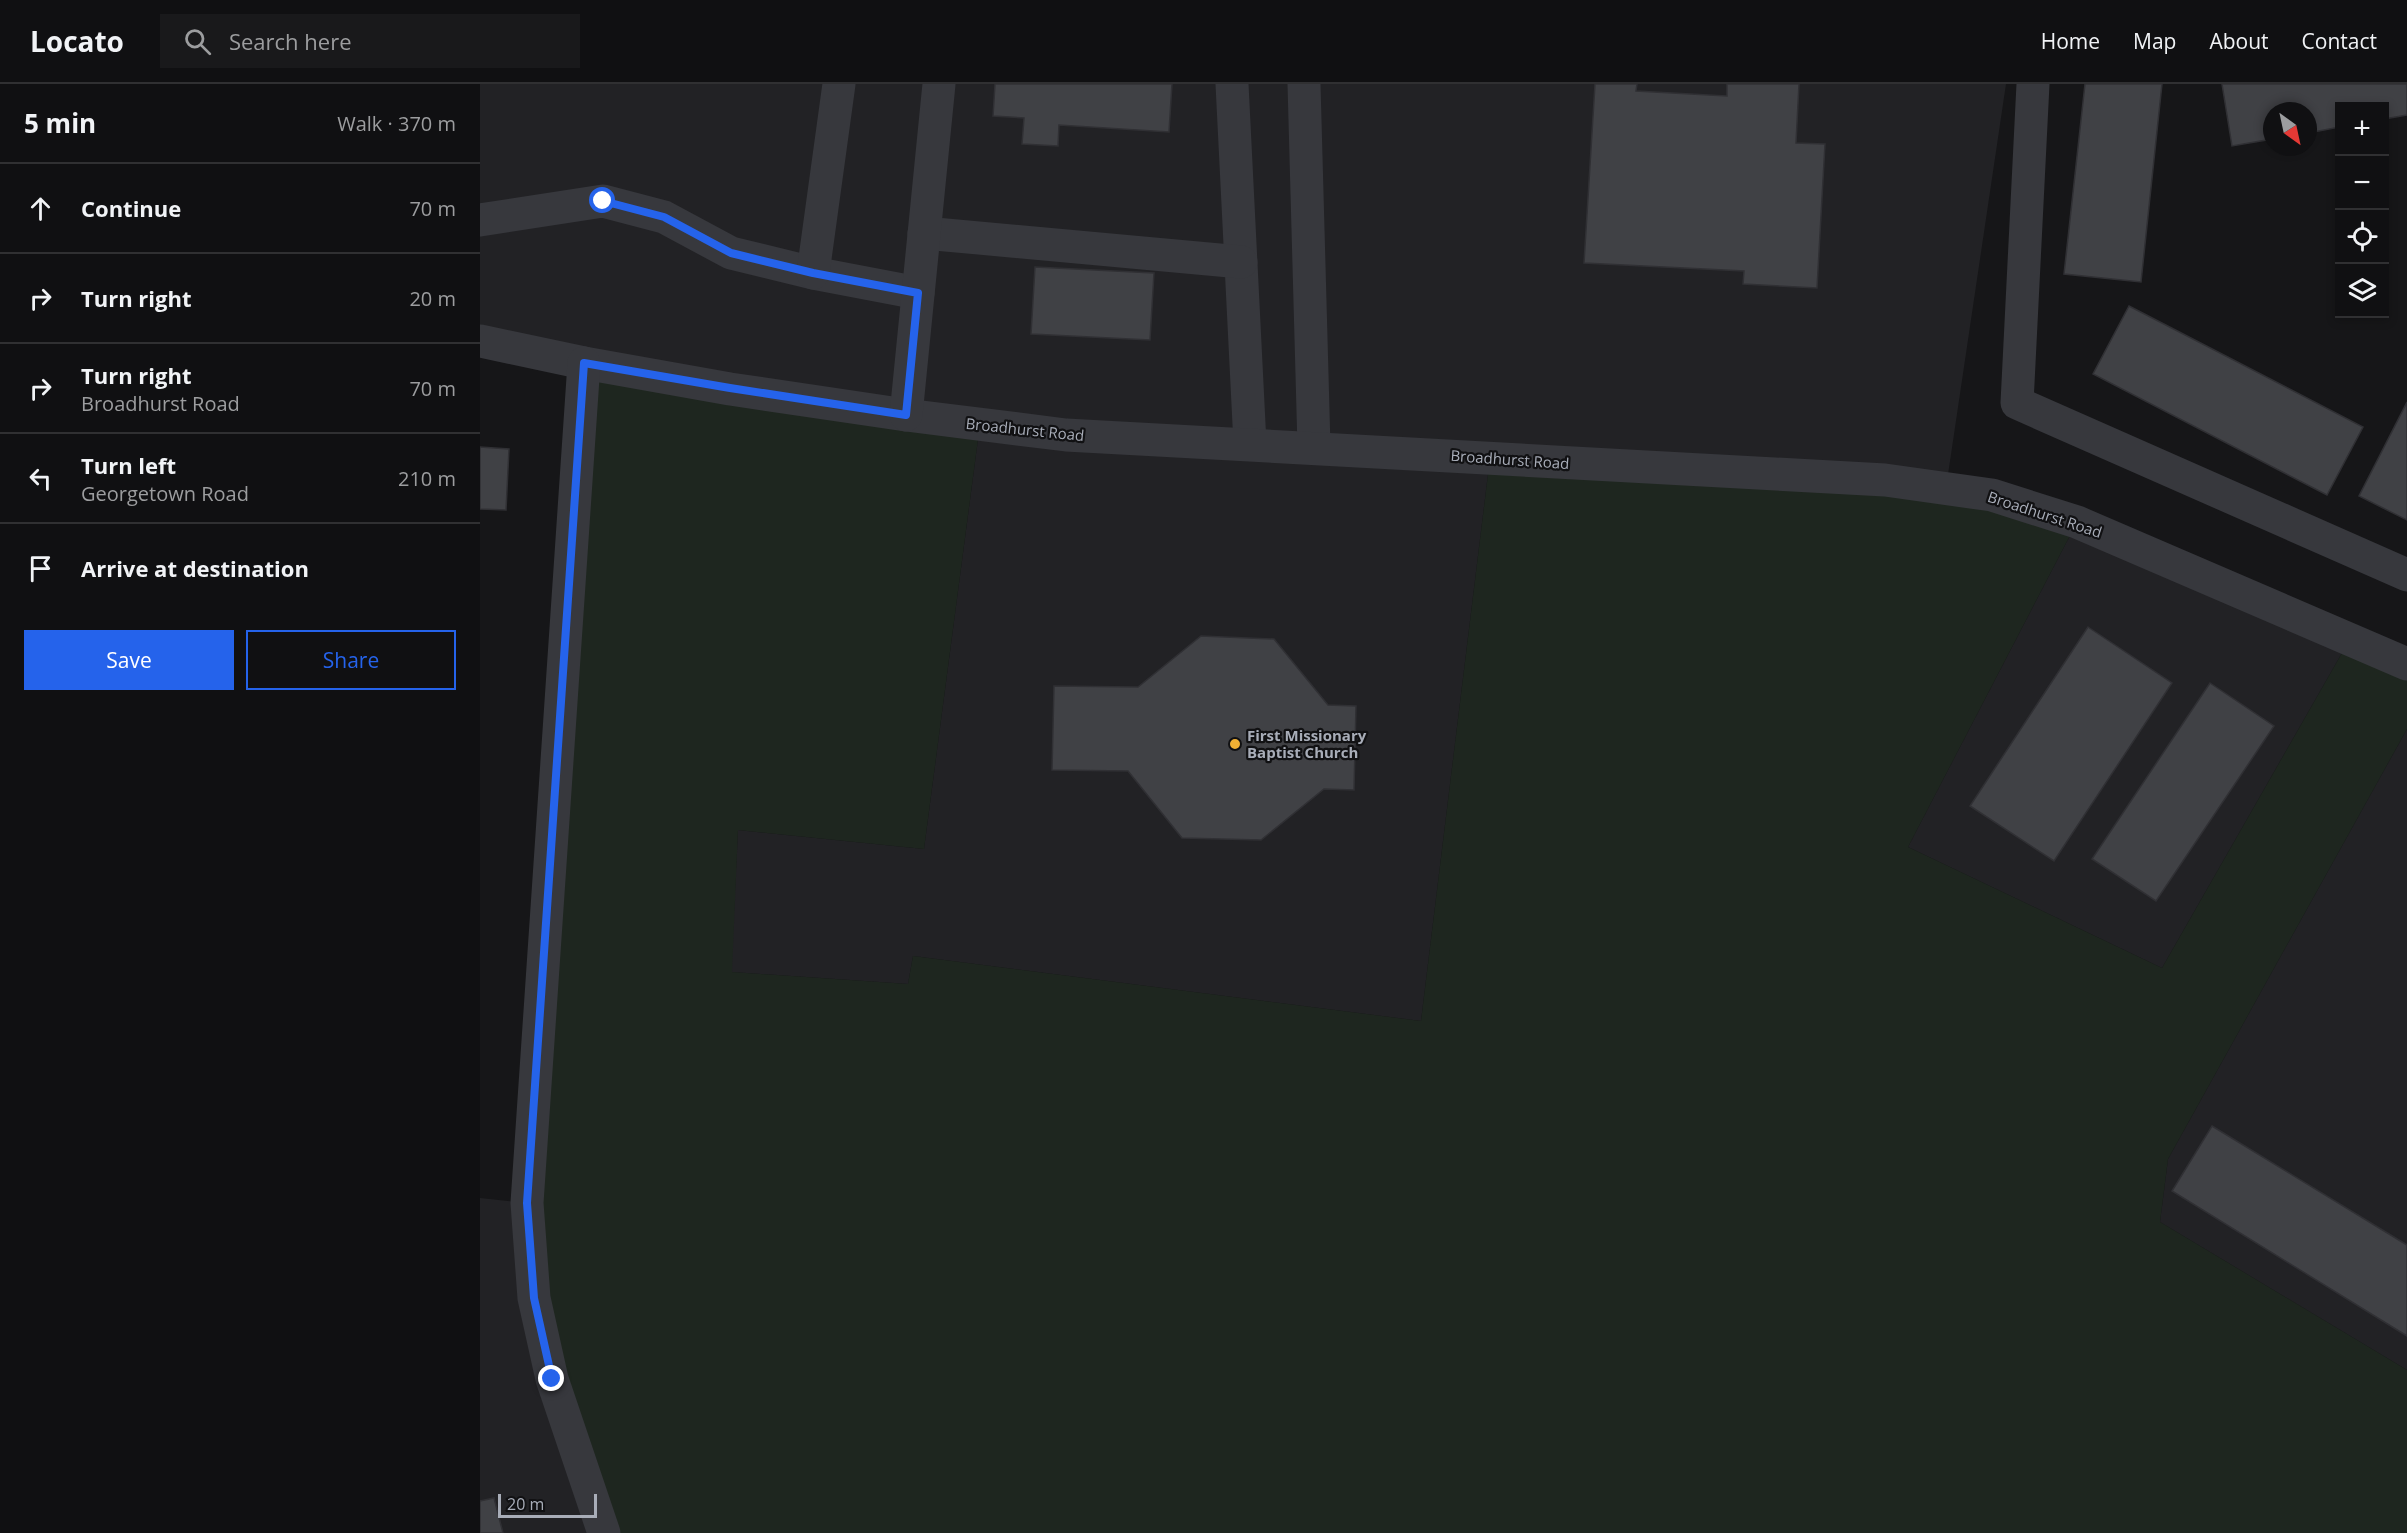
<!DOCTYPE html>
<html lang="en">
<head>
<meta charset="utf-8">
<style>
	:root { --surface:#101012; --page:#19191b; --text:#f1f3f6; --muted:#9c9d9f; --line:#303032; --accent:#2563eb }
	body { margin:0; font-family:"Open Sans",sans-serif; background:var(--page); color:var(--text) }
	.controls { position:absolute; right:18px; top:18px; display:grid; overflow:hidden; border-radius:0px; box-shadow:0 3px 9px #0003 }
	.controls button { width:54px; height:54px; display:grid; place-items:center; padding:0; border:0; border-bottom:2px solid var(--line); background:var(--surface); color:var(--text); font:30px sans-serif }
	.compass { position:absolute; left:1783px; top:18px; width:54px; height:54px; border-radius:50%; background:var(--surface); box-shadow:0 3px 9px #0003; rotate:147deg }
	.scale { position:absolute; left:18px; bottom:15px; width:99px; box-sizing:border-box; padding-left:6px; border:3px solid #a8adb8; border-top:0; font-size:16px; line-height:21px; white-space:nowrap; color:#a8adb8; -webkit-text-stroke:4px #111113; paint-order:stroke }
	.stop { position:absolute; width:18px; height:18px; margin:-14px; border:4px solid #2563eb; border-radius:50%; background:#fff }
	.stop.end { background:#2563eb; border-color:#fff; box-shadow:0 2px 6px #0008 }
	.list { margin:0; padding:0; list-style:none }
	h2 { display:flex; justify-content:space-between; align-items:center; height:78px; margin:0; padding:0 24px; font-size:26px }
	h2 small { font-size:20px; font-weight:400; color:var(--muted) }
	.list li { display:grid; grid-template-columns:39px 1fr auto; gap:18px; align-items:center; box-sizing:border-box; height:90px; padding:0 24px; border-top:2px solid var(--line) }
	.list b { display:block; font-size:22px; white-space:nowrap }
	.list p { margin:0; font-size:20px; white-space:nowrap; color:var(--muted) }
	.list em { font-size:20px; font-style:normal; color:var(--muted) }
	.actions { display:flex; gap:12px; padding:18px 24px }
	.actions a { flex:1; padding:14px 0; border:2px solid var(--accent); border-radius:0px; text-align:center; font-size:21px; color:var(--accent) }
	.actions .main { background:var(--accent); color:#fff }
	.icon { flex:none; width:33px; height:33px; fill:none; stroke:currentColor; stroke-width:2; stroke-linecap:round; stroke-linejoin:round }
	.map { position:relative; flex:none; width:1927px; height:1449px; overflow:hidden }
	header { display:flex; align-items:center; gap:36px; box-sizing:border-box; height:84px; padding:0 30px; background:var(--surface); border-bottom:2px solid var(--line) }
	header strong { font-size:28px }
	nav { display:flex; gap:33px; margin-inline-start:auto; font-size:21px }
	.search { width:420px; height:54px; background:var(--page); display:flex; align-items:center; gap:15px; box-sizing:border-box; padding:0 21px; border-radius:0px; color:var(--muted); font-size:22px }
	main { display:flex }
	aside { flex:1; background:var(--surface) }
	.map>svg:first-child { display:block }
</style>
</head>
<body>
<header>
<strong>Locato</strong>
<div class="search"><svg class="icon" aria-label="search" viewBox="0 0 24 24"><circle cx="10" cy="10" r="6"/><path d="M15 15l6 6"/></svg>Search here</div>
<nav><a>Home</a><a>Map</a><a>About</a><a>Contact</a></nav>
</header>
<main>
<aside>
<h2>5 min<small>Walk · 370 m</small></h2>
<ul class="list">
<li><svg class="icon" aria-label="ahead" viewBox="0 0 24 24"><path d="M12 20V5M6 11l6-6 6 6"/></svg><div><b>Continue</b></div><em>70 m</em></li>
<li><svg class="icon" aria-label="right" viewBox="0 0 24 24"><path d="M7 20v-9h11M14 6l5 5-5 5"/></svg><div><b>Turn right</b></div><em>20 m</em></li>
<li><svg class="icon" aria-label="right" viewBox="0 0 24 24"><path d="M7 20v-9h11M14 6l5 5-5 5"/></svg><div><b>Turn right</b><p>Broadhurst Road</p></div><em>70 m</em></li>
<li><svg class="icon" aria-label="left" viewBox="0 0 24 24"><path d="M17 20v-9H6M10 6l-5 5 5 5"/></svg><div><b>Turn left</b><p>Georgetown Road</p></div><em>210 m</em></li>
<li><svg class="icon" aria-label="arrive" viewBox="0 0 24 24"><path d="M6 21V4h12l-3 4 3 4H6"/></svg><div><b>Arrive at destination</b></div></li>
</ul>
<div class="actions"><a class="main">Save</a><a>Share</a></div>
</aside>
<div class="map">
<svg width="1927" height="1449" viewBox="0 0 1927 1449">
	<rect width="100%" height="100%" fill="#161618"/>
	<g fill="#222225">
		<path d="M 0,0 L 1526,0 L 1466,404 L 1010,374 L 941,937 L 433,872 L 428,900 L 251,888 L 258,746 L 444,765 L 500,340 L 0,257 Z"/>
		<path d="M 1597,438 L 1870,555 L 1682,884 L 1428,763 Z"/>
		<path d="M 1927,645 L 1927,1286 L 1680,1138 L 1688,1075 Z"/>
		<path d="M 0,1114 L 47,1119 L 124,1449 L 0,1449 Z"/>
	</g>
	<path fill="#1e261f" d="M 104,279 L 500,340 L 444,765 L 258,746 L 252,888 L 428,900 L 433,872 L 941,937 L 1010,374 L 1413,397 L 1597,438 L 1428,763 L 1682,884 L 1870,555 L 1927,580 L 1927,645 L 1688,1075 L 1680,1138 L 1927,1286 L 1927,1449 L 124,1449 L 54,1214 Z"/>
	<g fill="#404145" stroke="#303034" stroke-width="1.5">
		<path d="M 515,0 L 692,0 L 689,48 L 579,41 L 578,62 L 542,60 L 544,34 L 513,32 Z"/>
		<path d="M 1115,0 L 1157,0 L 1156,7 L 1247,12 L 1247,0 L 1319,0 L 1316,59 L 1345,60 L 1337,204 L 1263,200 L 1264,187 L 1104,179 Z"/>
		<path d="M 1605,0 L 1682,0 L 1661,198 L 1584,190 Z"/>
		<path d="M 1742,0 L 1927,0 L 1927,31 L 1904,35 L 1904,22 L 1860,22 L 1860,43 L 1828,49 L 1828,27 L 1792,27 L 1792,55 L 1752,62 Z"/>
		<path d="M 555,183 L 674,189 L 670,256 L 551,250 Z"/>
		<path d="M 1649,222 L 1883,343 L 1847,411 L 1613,290 Z"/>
		<path d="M 1927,318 L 1927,436 L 1879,412 Z"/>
		<path d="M 0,363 L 29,365 L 26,426 L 0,425 Z"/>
		<path d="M 1608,543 L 1692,599 L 1574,777 L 1490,722 Z"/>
		<path d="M 721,552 L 794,555 L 848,621 L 876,622 L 874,706 L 844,705 L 781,756 L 702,754 L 648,687 L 572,686 L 574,602 L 658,603 Z"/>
		<path d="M 1730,599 L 1794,642 L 1676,817 L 1612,775 Z"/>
		<path d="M 1732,1042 L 1927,1161 L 1927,1252 L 1692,1107 Z"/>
		<path d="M 14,1414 L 23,1449 L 0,1449 L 0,1417 Z"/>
	</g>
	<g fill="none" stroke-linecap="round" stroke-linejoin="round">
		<g stroke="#37383d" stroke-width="33">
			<path d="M 752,0 L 770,360"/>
			<path d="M 824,0 L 834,363"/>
			<path d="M 1553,0 L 1537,319 L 1927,491"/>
			<path d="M 0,136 L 123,117 L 184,133 L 251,169 L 333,189 L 438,209"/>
			<path d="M 444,149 L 761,178"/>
			<path d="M 333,189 L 359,0"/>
			<path d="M 0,257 L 104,279 L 250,305 L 426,331 L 586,351 L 1405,396 L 1512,411 L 1597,438 L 1927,580"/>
			<path d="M 104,279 L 47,1119 L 54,1214 L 72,1295 L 124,1449"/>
			<path d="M 426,331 L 459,0"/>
		</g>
	</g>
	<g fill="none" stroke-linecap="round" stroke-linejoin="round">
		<path stroke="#2563eb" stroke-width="8" d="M 72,1295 L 54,1214 L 47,1119 L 104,279 L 250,304 L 426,331 L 438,209 L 333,189 L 251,169 L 184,133 L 123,117"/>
	</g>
	<circle fill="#f2b134" stroke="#111113" stroke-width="2" cx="755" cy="660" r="6"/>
	<g text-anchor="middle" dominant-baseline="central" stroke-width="4.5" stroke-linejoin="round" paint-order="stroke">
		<g font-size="15" fill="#a8adb8" stroke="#111113">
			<text transform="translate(545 345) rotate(6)">Broadhurst Road</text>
			<text transform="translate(1030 375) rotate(4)">Broadhurst Road</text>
			<text transform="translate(1565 430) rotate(18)">Broadhurst Road</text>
		</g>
		<g font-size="15" font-weight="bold" fill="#a8adb8" stroke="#111113" text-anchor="start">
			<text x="767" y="651">First Missionary<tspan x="767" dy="17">Baptist Church</tspan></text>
		</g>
	</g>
</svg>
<div class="controls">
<button>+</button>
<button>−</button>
<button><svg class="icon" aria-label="locate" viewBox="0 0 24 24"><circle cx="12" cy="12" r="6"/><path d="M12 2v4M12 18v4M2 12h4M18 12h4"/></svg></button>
<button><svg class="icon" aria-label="layers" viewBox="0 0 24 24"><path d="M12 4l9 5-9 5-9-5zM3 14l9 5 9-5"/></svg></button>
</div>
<svg class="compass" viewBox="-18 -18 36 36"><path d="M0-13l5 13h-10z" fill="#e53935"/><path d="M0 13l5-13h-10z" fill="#9c9d9f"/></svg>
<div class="scale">20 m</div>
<div class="stop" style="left:123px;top:117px"></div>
<div class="stop end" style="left:72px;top:1295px"></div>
</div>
</main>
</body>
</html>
